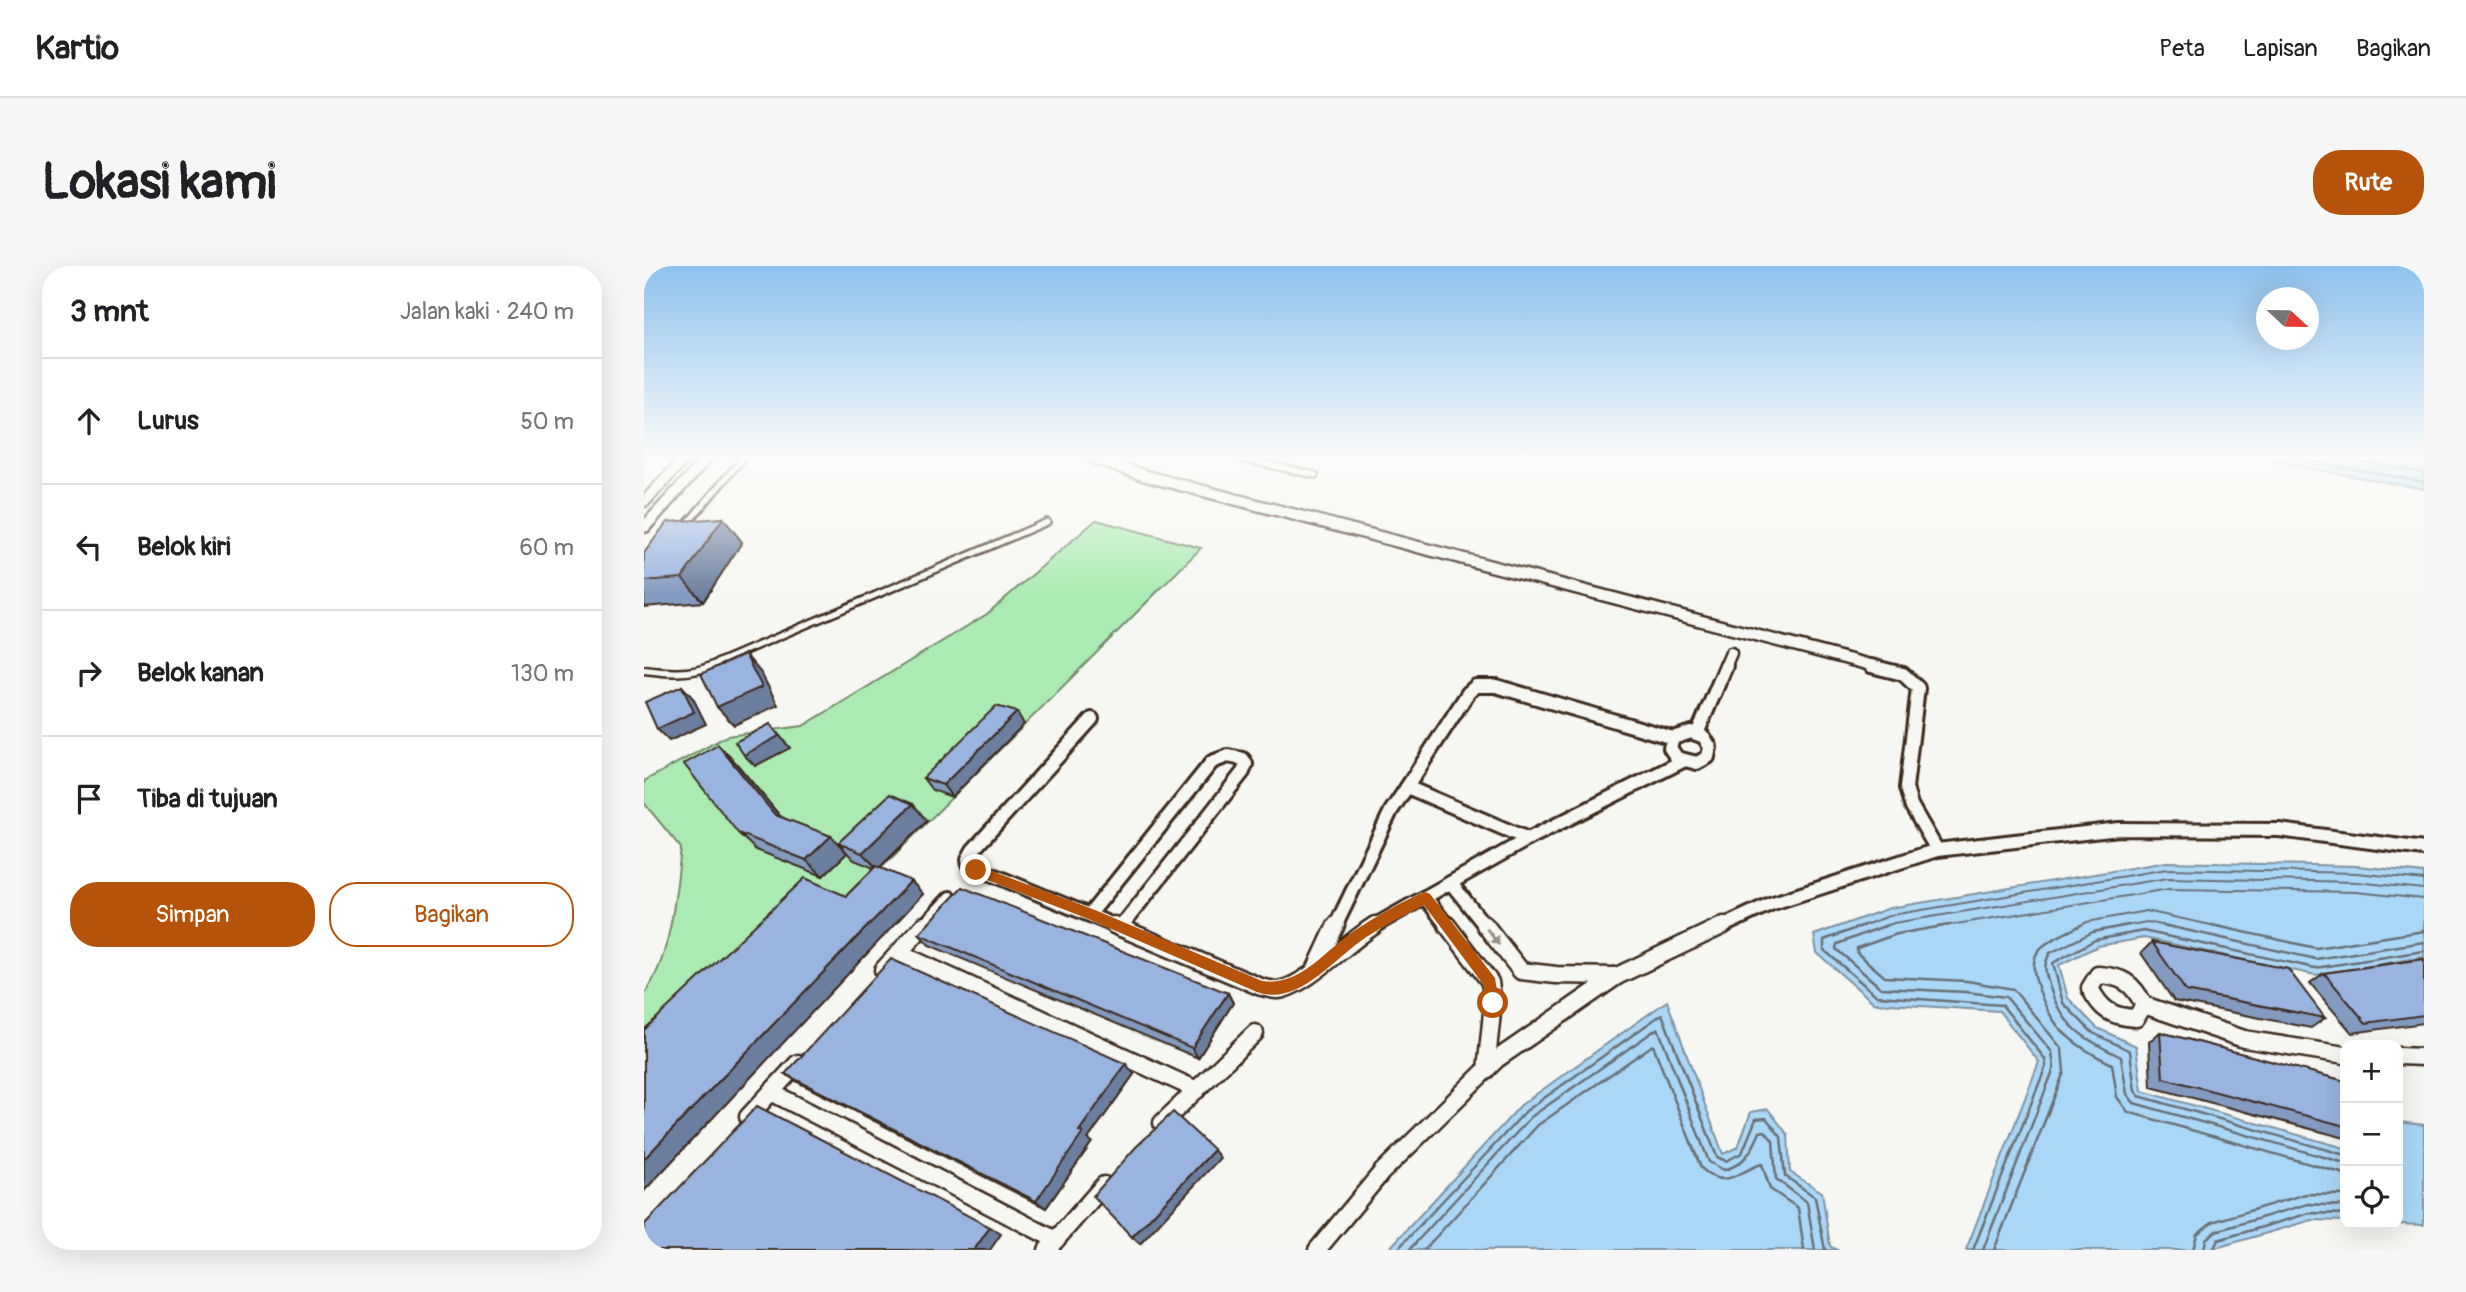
<!DOCTYPE html>
<html lang="id">
<head>
<meta charset="utf-8">
<style>
	:root { --surface:#fff; --page:#f6f6f6; --text:#202124; --muted:#757577; --line:#e0e0e0; --accent:#b45309 }
	body { margin:0; font-family:Pangolin,sans-serif; background:var(--page); color:var(--text) }
	.controls { position:absolute; right:21px; bottom:21px; display:grid; overflow:hidden; border-radius:14px; box-shadow:0 7px 28px #0002 }
	.controls button { width:63px; height:63px; display:grid; place-items:center; padding:0; border:0; border-bottom:2px solid var(--line); background:var(--surface); color:var(--text); font:35px sans-serif }
	.compass { position:absolute; left:1612px; top:21px; width:63px; height:63px; border-radius:50%; background:var(--surface); box-shadow:0 7px 28px #0002; rotate:112deg }
	.stop { position:absolute; width:21px; height:21px; margin:-16px; border:5px solid #b45309; border-radius:50%; background:#fff }
	.stop.end { background:#b45309; border-color:#fff; box-shadow:0 2px 7px #0008 }
	.list { margin:0; padding:0; list-style:none }
	h2 { display:flex; justify-content:space-between; align-items:center; height:91px; margin:0; padding:0 28px; font-size:30px }
	h2 small { font-size:23px; font-weight:400; color:var(--muted) }
	.list li { display:grid; grid-template-columns:46px 1fr auto; gap:21px; align-items:center; box-sizing:border-box; height:126px; padding:0 28px; border-top:2px solid var(--line) }
	.list b { display:block; font-size:26px; white-space:nowrap }
	.list em { font-size:23px; font-style:normal; color:var(--muted) }
	.actions { display:flex; gap:14px; padding:21px 28px }
	.actions a { flex:1; padding:16px 0; border:2px solid var(--accent); border-radius:28px; text-align:center; font-size:24px; color:var(--accent) }
	.actions .main { background:var(--accent); color:#fff }
	.icon { flex:none; width:38px; height:38px; fill:none; stroke:currentColor; stroke-width:2; stroke-linecap:round; stroke-linejoin:round }
	.map { position:relative; flex:none; width:1780px; height:984px; overflow:hidden; border-radius:28px }
	header { display:flex; align-items:center; gap:42px; box-sizing:border-box; height:98px; padding:0 35px; background:var(--surface); border-bottom:2px solid var(--line) }
	header strong { font-size:33px }
	nav { display:flex; gap:38px; margin-inline-start:auto; font-size:24px }
	.intro { display:flex; align-items:center; justify-content:space-between; box-sizing:border-box; height:168px; padding:0 42px }
	h1 { margin:0; font-size:49px }
	.button { padding:18px 32px; border-radius:28px; background:var(--accent); color:#fff; font-size:24px; font-weight:700 }
	main { display:flex; gap:42px; padding:0 42px }
	aside { flex:1; background:var(--surface); border-radius:28px; box-shadow:0 7px 28px #0002 }
	.map>svg:first-child { display:block }
</style>
</head>
<body>
<header>
<strong>Kartio</strong>
<nav><a>Peta</a><a>Lapisan</a><a>Bagikan</a></nav>
</header>
<div class="intro"><h1>Lokasi kami</h1><a class="button">Rute</a></div>
<main>
<aside>
<h2>3 mnt<small>Jalan kaki · 240 m</small></h2>
<ul class="list">
<li><svg class="icon" aria-label="ahead" viewBox="0 0 24 24"><path d="M12 20V5M6 11l6-6 6 6"/></svg><div><b>Lurus</b></div><em>50 m</em></li>
<li><svg class="icon" aria-label="left" viewBox="0 0 24 24"><path d="M17 20v-9H6M10 6l-5 5 5 5"/></svg><div><b>Belok kiri</b></div><em>60 m</em></li>
<li><svg class="icon" aria-label="right" viewBox="0 0 24 24"><path d="M7 20v-9h11M14 6l5 5-5 5"/></svg><div><b>Belok kanan</b></div><em>130 m</em></li>
<li><svg class="icon" aria-label="arrive" viewBox="0 0 24 24"><path d="M6 21V4h12l-3 4 3 4H6"/></svg><div><b>Tiba di tujuan</b></div></li>
</ul>
<div class="actions"><a class="main">Simpan</a><a>Bagikan</a></div>
</aside>
<div class="map">
<svg width="1780" height="984" viewBox="0 0 1780 984">
	<rect width="100%" height="100%" fill="#f6f6f2"/>
	<filter id="ink" filterUnits="userSpaceOnUse"><feTurbulence type="fractalNoise" baseFrequency=".0143" numOctaves="2"/><feDisplacementMap in="SourceGraphic" scale="14" xChannelSelector="R" yChannelSelector="G"/><feConvolveMatrix kernelMatrix="1 2 1 2 8 2 1 2 1" color-interpolation-filters="sRGB"/></filter>
	<g filter="url(#ink)">
		<path fill="#abebb3" stroke="#738a68" stroke-width="2" d="M 452,254 L 557,282 L 0,840 L 0,728 C 27,694 32,625 37,582 L 0,537 L 0,515 L 83,470 L 159,460 L 343,348 Z"/>
		<g fill="#abd7f6" stroke="#7e92a0" stroke-width="2">
			<path d="M 1626,192 L 1780,193 L 1780,223 L 1652,200 Z"/>
			<path d="M 1523,596 L 1713,600 L 1780,607 L 1780,691 L 1671,709 L 1500,672 L 1454,680 L 1415,699 L 1424,732 L 1453,762 L 1492,780 L 1498,825 L 1701,882 L 1701,955 L 1668,954 L 1565,984 L 1322,984 L 1395,796 L 1355,745 L 1230,737 L 1173,687 L 1170,669 L 1246,642 Z"/>
			<path d="M 1023,735 L 1079,888 L 1094,881 L 1107,846 L 1124,843 L 1144,869 L 1146,906 L 1178,926 L 1186,980 L 1193,984 L 744,984 L 877,839 Z"/>
			<path d="M 1754,856 L 1780,859 L 1780,959 L 1753,958 Z"/>
		</g>
		<g fill="none" stroke-linecap="round" stroke-linejoin="round">
			<g stroke="#686f74" stroke-width="2">
				<path d="M 1648,192 L 1780,216"/>
				<path d="M 1695,192 L 1780,207"/>
				<path d="M 1215,661 L 1248,649 L 1523,603 L 1713,607 L 1780,614"/>
				<path d="M 1239,661 L 1250,657 L 1524,612 L 1712,616 L 1780,623"/>
				<path d="M 1294,661 L 1525,623 L 1712,626 L 1780,633"/>
				<path d="M 1433,661 L 1443,656 L 1502,645 L 1576,661"/>
				<path d="M 1475,661 L 1503,656 L 1527,661"/>
			</g>
			<g stroke="#686f74" stroke-width="2.5">
				<path d="M 1220,659 L 1180,674 L 1180,684 L 1233,730 L 1358,739 L 1401,793 L 1402,800 L 1329,984"/>
				<path d="M 1243,659 L 1193,678 L 1192,683 L 1237,722 L 1322,726 L 1362,731 L 1408,786 L 1410,802 L 1339,984"/>
				<path d="M 1305,659 L 1253,668 L 1213,682 L 1213,687 L 1241,711 L 1323,715 L 1369,723 L 1418,783 L 1420,806 L 1350,984"/>
				<path d="M 1437,659 C 1425,666 1408,672 1398,681 C 1389,688 1389,701 1391,711 C 1404,759 1424,777 1468,798 L 1473,831 L 1484,846 L 1701,908"/>
				<path d="M 1484,659 L 1449,666 L 1406,687 C 1399,699 1401,706 1405,719 C 1417,760 1440,773 1477,791 L 1483,828 L 1490,837 L 1701,897"/>
				<path d="M 1519,659 L 1672,693 L 1780,676"/>
				<path d="M 1568,659 L 1672,682 L 1780,665"/>
				<path d="M 1701,889 L 1495,830 L 1491,825 L 1486,785 L 1449,767 L 1419,737 L 1409,697 L 1451,674 L 1499,665 L 1671,702 L 1780,685"/>
				<path d="M 753,984 L 882,845 L 1018,748 L 1073,891 L 1082,895 L 1098,887 L 1112,853 L 1122,852 L 1137,871 L 1141,910 L 1171,931 L 1181,984"/>
				<path d="M 765,984 L 887,851 L 1014,762 L 1065,896 L 1080,904 C 1101,898 1108,885 1116,866 L 1121,865 L 1129,875 L 1132,913 L 1163,936 L 1171,984"/>
				<path d="M 780,984 L 894,859 L 1009,779 L 1057,902 C 1082,925 1092,906 1118,898 L 1126,923 L 1154,942 L 1160,984"/>
				<path d="M 1549,984 L 1553,968 L 1568,956 L 1662,928 L 1701,929"/>
				<path d="M 1560,984 L 1562,973 L 1572,965 L 1664,938 L 1701,940"/>
				<path d="M 1569,984 L 1574,974 L 1666,947 L 1701,948"/>
			</g>
			<defs>
				<g id="service-far1">
					<path d="M 594,192 L 671,209"/>
					<path d="M 41,260 L 99,192"/>
					<path d="M 63,401 L 403,256"/>
				</g>
				<path id="service" d="M 0,404 C 24,407 45,409 67,400"/>
				<g id="minor-far2">
					<path d="M 449,192 L 502,210 L 1234,401"/>
					<path d="M 1081,401 L 1087,387"/>
				</g>
				<g id="minor-far1">
					<path d="M 1227,400 L 1259,408 L 1274,422 L 1262,522 L 1267,539 L 1293,584"/>
					<path d="M 448,453 L 329,584 L 324,593 L 325,599 L 474,661"/>
					<path d="M 1047,466 L 1060,471 L 1066,481 L 1064,491 L 1053,497 L 1033,492 L 1026,482 L 1029,472 Z"/>
					<path d="M 1053,468 L 1082,400"/>
					<path d="M 763,521 L 824,427 L 832,420 L 852,420 L 1029,472"/>
					<path d="M 807,617 L 842,661"/>
					<path d="M 781,631 L 804,661"/>
					<path d="M 446,648 L 568,496 L 584,490 L 599,493 L 602,498 L 599,506 L 477,661"/>
					<path d="M 279,661 L 306,632"/>
					<path d="M 691,661 L 747,545 L 763,521 L 884,573"/>
					<path d="M 728,661 L 884,573 L 1039,495"/>
					<path d="M 1077,661 L 1126,638 L 1293,584 L 1475,563 L 1635,564 L 1780,583"/>
				</g>
				<g id="minor">
					<path d="M 470,659 L 617,721 C 622,722 629,724 634,724 C 661,721 705,675 731,659"/>
					<path d="M 803,659 L 846,716 L 849,737 L 842,804"/>
					<path d="M 841,659 L 877,705 L 912,709 L 973,710"/>
					<path d="M 476,662 L 478,659"/>
					<path d="M 255,687 L 553,824"/>
					<path d="M 672,702 L 692,659"/>
					<path d="M 239,704 L 280,659"/>
					<path d="M 1454,709 C 1478,710 1489,717 1500,739 L 1492,752 C 1468,751 1457,744 1446,722 Z"/>
					<path d="M 1500,739 L 1600,773 L 1701,789"/>
					<path d="M 1754,790 L 1780,791"/>
					<path d="M 127,826 L 412,974"/>
					<path d="M 104,851 L 154,797"/>
					<path d="M 518,857 L 611,767"/>
					<path d="M 403,984 L 460,919"/>
					<path d="M 673,984 L 738,906 L 853,793 L 973,710 L 1080,659"/>
				</g>
				<g id="tertiary">
					<path d="M 35,192 L 47,192 L 4,239 L 0,240 L 0,229 Z"/>
					<path d="M 57,192 L 69,192 L 4,265 L 0,266 L 0,254 Z"/>
				</g>
			</defs>
			<use href="#service-far1" stroke="#3b2a1e" stroke-width="10"/>
			<use href="#service" stroke="#3b2a1e" stroke-width="11"/>
			<use href="#minor-far2" stroke="#3b2a1e" stroke-width="15"/>
			<use href="#minor-far1" stroke="#3b2a1e" stroke-width="18"/>
			<use href="#minor" stroke="#3b2a1e" stroke-width="21"/>
			<use href="#tertiary" stroke="#3b2a1e" stroke-width="5"/>
			<use href="#service-far1" stroke="#f6f6f2" stroke-width="5"/>
			<use href="#service" stroke="#f6f6f2" stroke-width="6"/>
			<use href="#minor-far2" stroke="#f6f6f2" stroke-width="10"/>
			<use href="#minor-far1" stroke="#f6f6f2" stroke-width="12"/>
			<use href="#minor" stroke="#f6f6f2" stroke-width="16"/>
			<use href="#tertiary" fill="#f6f6f2" fill-rule="evenodd"/>
		</g>
		<g fill="#849bc1" stroke="#3b2a1e" stroke-width="2">
			<path d="M 79,252 L 98,276 L 59,336 L 0,341 L 0,287 Z"/>
			<path d="M 380,458 L 308,531 L 288,524 L 279,512 Z"/>
			<path d="M 74,479 L 92,497 L 136,550 L 203,587 L 179,610 L 112,584 L 94,567 Z"/>
			<path d="M 283,555 L 236,602 L 267,615 L 279,628 L 0,925 L 0,764 L 202,630 L 230,602 L 210,594 L 194,577 Z"/>
			<path d="M 275,668 L 584,727 L 589,737 L 554,792 L 285,679 Z"/>
			<path d="M 1508,676 L 1681,752 L 1667,762 L 1530,735 L 1497,687 Z"/>
			<path d="M 1780,693 L 1780,757 L 1708,767 L 1666,717 L 1680,707 Z"/>
			<path d="M 1516,766 L 1701,815 L 1701,872 L 1507,821 L 1505,776 Z"/>
			<path d="M 141,808 L 490,808 L 444,873 L 448,876 L 402,942 L 155,817 Z"/>
		</g>
		<g fill="#6c7e9d" stroke="#3b2a1e" stroke-width="2">
			<path d="M 79,252 L 98,276 L 59,336 L 38,312 Z"/>
			<path d="M 101,388 L 117,407 L 134,439 L 90,459 L 73,441 Z"/>
			<path d="M 38,420 L 49,432 L 62,458 L 25,475 L 13,463 Z"/>
			<path d="M 373,446 L 380,458 L 308,531 L 299,519 Z"/>
			<path d="M 126,458 L 146,482 L 111,500 L 100,489 Z"/>
			<path d="M 74,479 L 92,497 L 149,566 L 131,549 Z"/>
			<path d="M 269,538 L 283,555 L 234,603 L 218,587 Z"/>
			<path d="M 187,570 L 203,587 L 179,610 L 162,594 Z"/>
			<path d="M 267,615 L 279,628 L 0,925 L 0,893 Z"/>
			<path d="M 584,727 L 589,737 L 554,792 L 548,782 Z"/>
			<path d="M 482,798 L 490,808 L 444,873 L 448,876 L 402,942 L 392,935 L 435,865 Z"/>
			<path d="M 570,884 L 576,892 L 496,978 L 488,971 Z"/>
			<path d="M 346,961 L 357,968 L 346,984 L 330,984 Z"/>
		</g>
		<g fill="#9ab4e0" stroke="#3b2a1e" stroke-width="2">
			<path d="M 79,252 L 38,312 L 0,315 L 0,287 L 23,256 Z"/>
			<path d="M 101,388 L 118,421 L 73,441 L 57,408 Z"/>
			<path d="M 38,420 L 50,446 L 13,463 L 1,436 Z"/>
			<path d="M 352,440 L 373,446 L 299,519 L 279,512 Z"/>
			<path d="M 126,458 L 135,470 L 100,489 L 91,476 Z"/>
			<path d="M 74,479 L 131,549 L 187,570 L 162,594 L 94,567 L 40,498 Z"/>
			<path d="M 246,528 L 269,538 L 218,587 L 194,577 Z"/>
			<path d="M 232,600 L 267,615 L 0,893 L 0,764 L 161,612 L 202,630 Z"/>
			<path d="M 318,621 L 584,727 L 548,782 L 275,668 Z"/>
			<path d="M 1508,676 L 1644,703 L 1681,752 L 1542,725 Z"/>
			<path d="M 247,693 L 482,798 L 435,865 L 439,867 L 392,935 L 141,808 Z"/>
			<path d="M 1780,693 L 1780,749 L 1722,757 L 1680,707 Z"/>
			<path d="M 1516,766 L 1701,815 L 1701,860 L 1519,812 Z"/>
			<path d="M 113,840 L 346,961 L 330,984 L 0,984 L 0,959 Z"/>
			<path d="M 529,846 L 570,884 L 488,971 L 449,930 L 491,882 Z"/>
		</g>
		<defs><path id="oneway-solid" d="M-6-.8H1V-3.2L6.5 0L1 3.2V.8H-6Z" transform="scale(1.75)"/></defs>
		<use fill="#989088" href="#oneway-solid" transform="translate(849 671) rotate(53)"/>
	</g>
	<linearGradient id="sky" x2="0" y2="1"><stop stop-color="#8fc2ee"/><stop offset="0.58" stop-color="#fbfbf9"/><stop offset="1" stop-color="#fbfbf9" stop-opacity="0"/></linearGradient>
	<rect width="1780" height="330" fill="url(#sky)"/>
	<path fill="#b45309" d="M 332,599 L 451,644 L 618,715 C 654,721 679,687 706,668 C 726,654 758,635 781,626 L 786,628 L 851,712 L 855,737 L 849,744 L 844,742 L 839,718 L 780,639 C 758,651 734,662 714,677 C 686,698 651,740 613,726 L 442,652 L 328,608 L 328,601 Z"/>
</svg>
<div class="controls">
<button>+</button>
<button>−</button>
<button><svg class="icon" aria-label="locate" viewBox="0 0 24 24"><circle cx="12" cy="12" r="6"/><path d="M12 2v4M12 18v4M2 12h4M18 12h4"/></svg></button>
</div>
<svg class="compass" viewBox="-18 -18 36 36"><path d="M0-13l5 13h-10z" fill="#e53935"/><path d="M0 13l5-13h-10z" fill="#757577"/></svg>
<div class="stop" style="left:849px;top:737px"></div>
<div class="stop end" style="left:332px;top:604px"></div>
</div>
</main>
</body>
</html>
